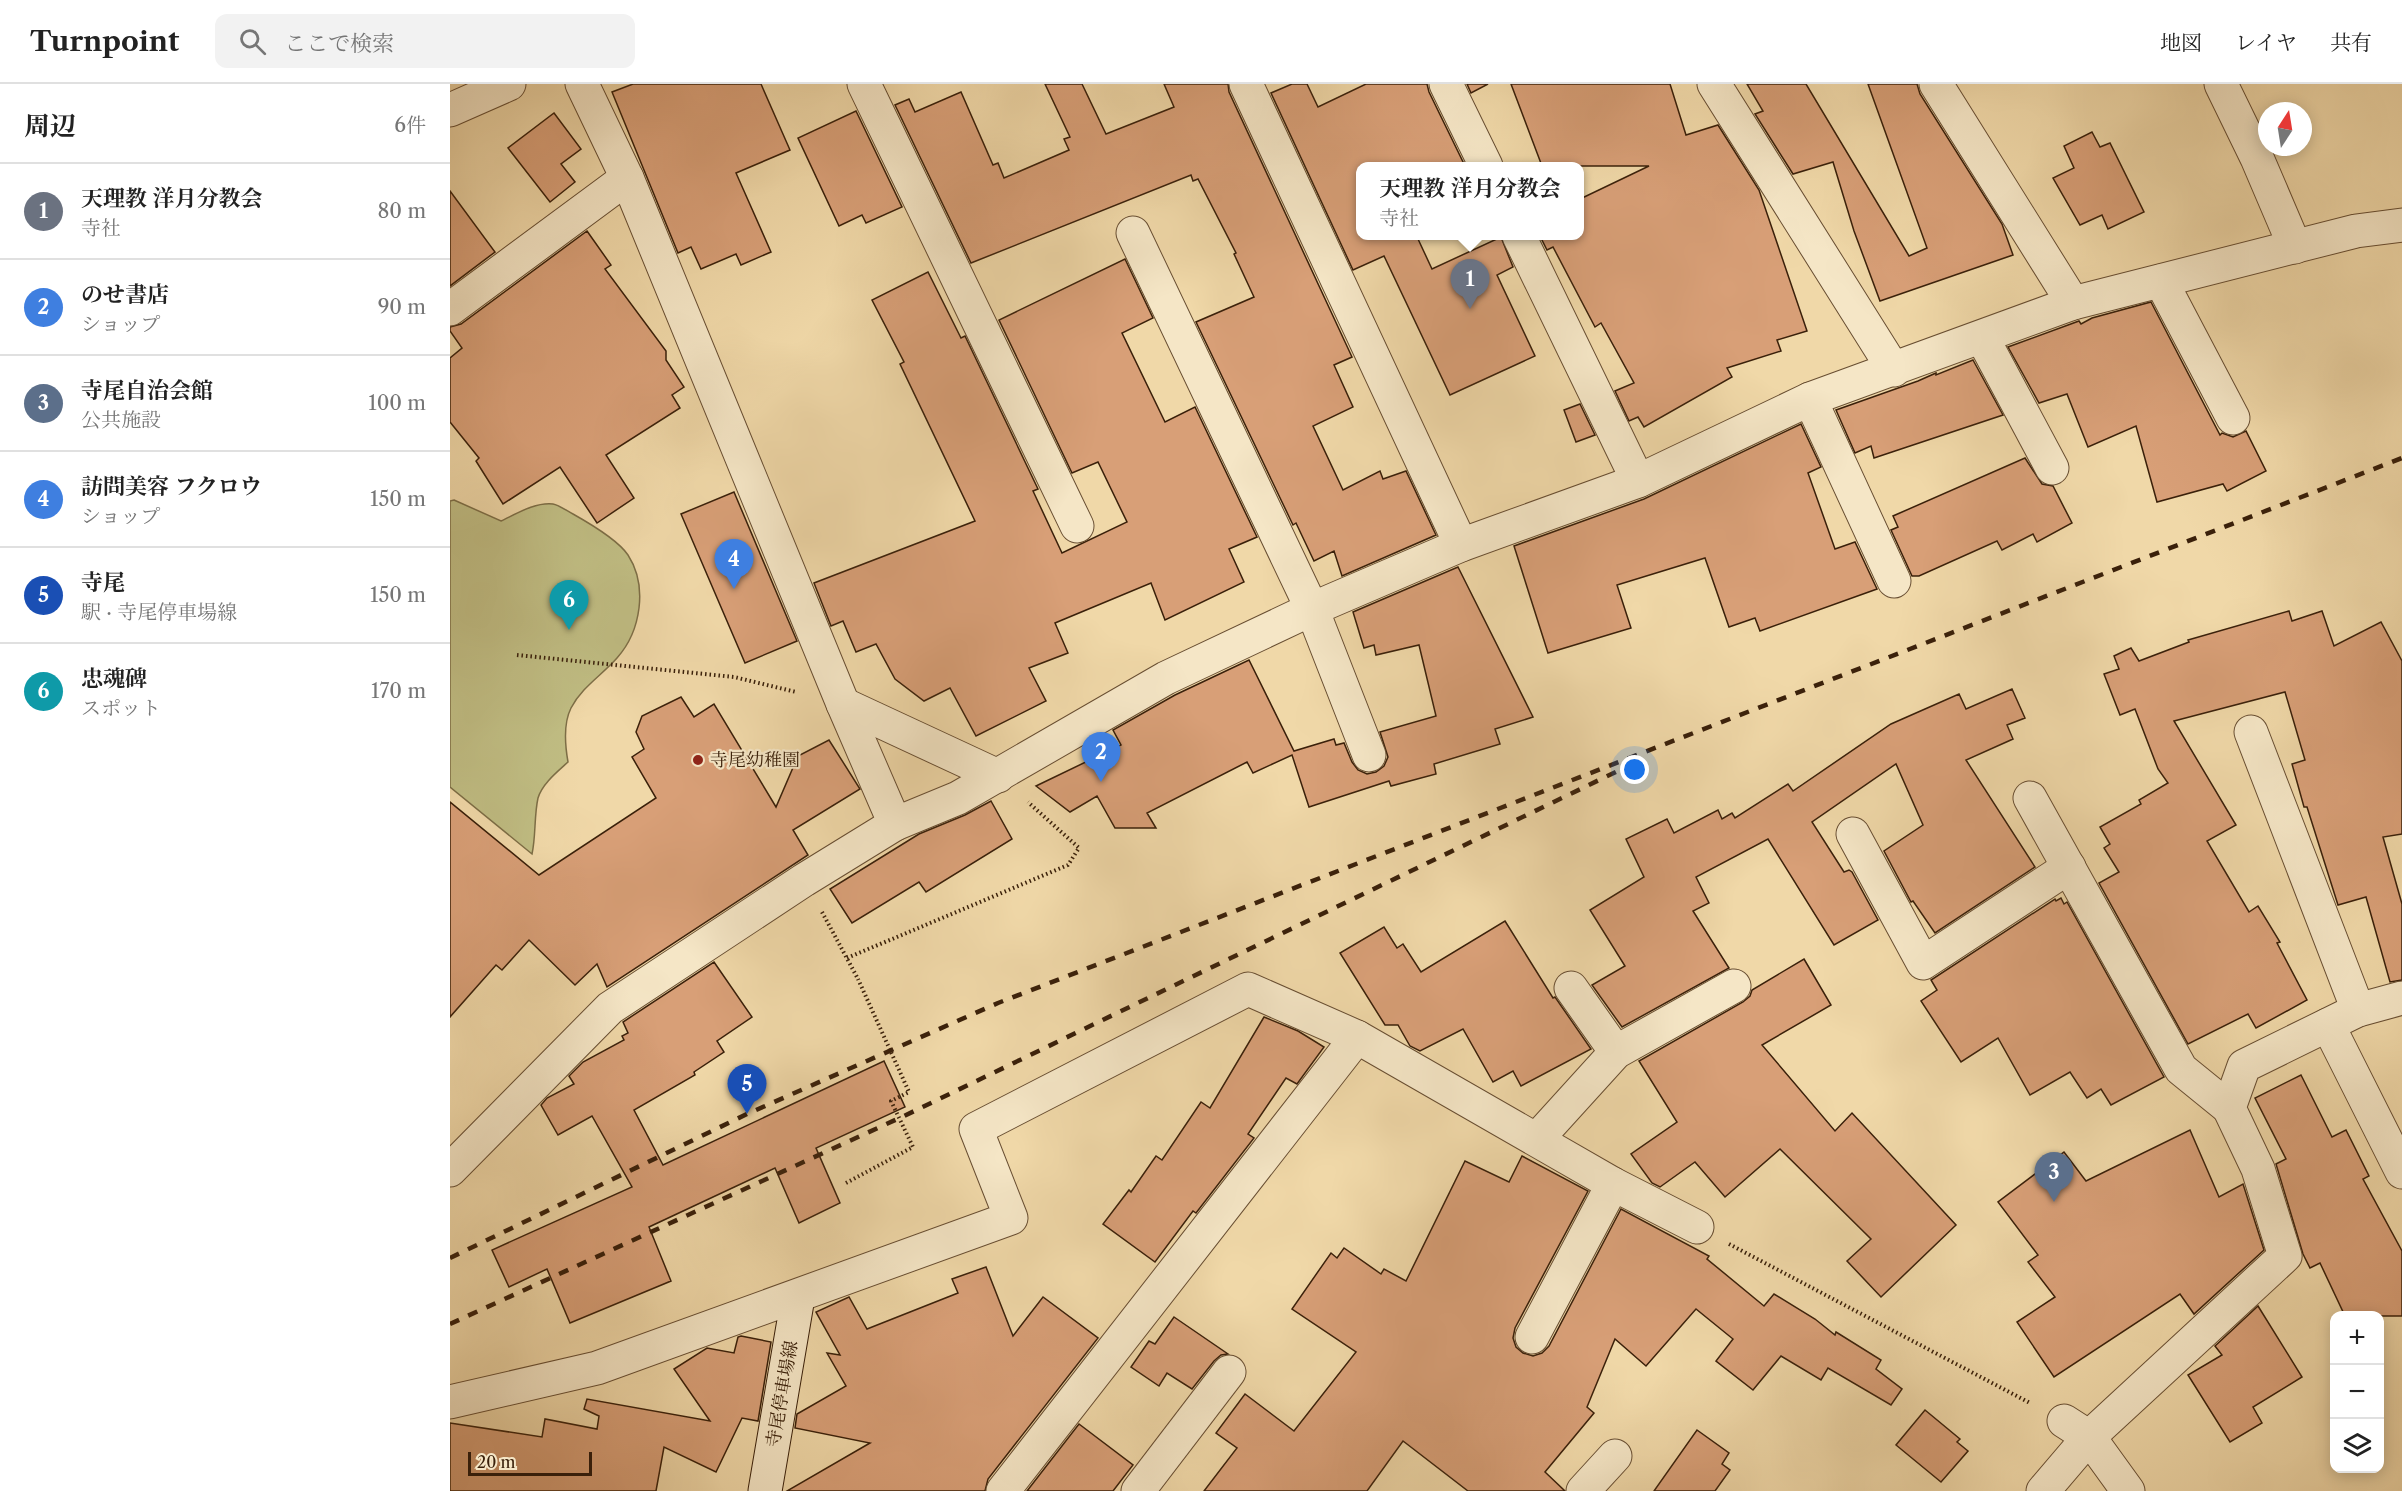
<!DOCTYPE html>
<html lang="ja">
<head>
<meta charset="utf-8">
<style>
	:root { --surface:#fff; --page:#f2f2f2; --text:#222; --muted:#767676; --line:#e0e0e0; --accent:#d93025 }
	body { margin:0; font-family:"Libre Caslon Text","Noto Serif JP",serif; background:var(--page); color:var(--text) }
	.controls { position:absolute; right:18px; bottom:18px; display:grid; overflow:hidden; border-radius:12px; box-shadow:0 3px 15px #0003 }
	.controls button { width:54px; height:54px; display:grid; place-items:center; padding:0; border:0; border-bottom:2px solid var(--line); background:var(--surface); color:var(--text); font:30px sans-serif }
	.compass { position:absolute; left:1808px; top:18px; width:54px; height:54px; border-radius:50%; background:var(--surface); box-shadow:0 3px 15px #0003; rotate:12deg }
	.scale { position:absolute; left:18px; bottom:15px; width:124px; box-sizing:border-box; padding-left:6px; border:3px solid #3a200a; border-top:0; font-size:16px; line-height:21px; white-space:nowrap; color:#3a200a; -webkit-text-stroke:4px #f5e6c6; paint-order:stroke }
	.you { position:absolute; left:1185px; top:686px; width:21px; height:21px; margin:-15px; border:4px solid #fff; border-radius:50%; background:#1a73e8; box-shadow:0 0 0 9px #1a73e833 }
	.badge { display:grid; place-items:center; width:39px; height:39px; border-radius:50%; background:var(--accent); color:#fff; font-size:20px; font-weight:700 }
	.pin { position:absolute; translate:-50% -50px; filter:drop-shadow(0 2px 3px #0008) }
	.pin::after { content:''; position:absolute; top:32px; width:21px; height:18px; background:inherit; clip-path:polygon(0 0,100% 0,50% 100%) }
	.popup { position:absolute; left:906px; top:78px; width:228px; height:78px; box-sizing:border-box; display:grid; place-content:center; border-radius:12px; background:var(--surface); filter:drop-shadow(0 2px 4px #0005); font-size:20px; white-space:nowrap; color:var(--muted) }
	.popup b { font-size:22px; color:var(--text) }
	.popup::after { content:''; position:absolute; left:50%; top:100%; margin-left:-12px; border:12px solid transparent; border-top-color:var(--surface) }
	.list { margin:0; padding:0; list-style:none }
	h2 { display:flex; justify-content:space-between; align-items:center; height:78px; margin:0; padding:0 24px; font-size:26px }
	h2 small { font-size:20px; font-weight:400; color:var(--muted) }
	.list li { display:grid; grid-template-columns:39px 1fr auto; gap:18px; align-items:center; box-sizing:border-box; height:96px; padding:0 24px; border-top:2px solid var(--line) }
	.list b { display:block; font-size:22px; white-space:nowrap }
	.list p { margin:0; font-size:20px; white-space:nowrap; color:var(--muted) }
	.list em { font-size:20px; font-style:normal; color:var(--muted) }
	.icon { flex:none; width:33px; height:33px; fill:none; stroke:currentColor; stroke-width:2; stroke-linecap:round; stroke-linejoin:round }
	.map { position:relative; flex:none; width:1952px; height:1407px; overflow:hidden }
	header { display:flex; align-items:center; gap:36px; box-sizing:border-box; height:84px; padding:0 30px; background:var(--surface); border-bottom:2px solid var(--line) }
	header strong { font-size:28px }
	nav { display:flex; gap:33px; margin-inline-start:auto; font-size:21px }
	.search { width:420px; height:54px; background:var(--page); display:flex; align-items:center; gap:15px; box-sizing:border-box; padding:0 21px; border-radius:12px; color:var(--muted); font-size:22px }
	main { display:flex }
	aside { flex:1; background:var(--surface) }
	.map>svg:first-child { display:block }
</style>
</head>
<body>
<header>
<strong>Turnpoint</strong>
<div class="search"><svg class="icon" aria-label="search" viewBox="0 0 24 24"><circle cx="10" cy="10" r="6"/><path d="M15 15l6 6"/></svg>ここで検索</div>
<nav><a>地図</a><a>レイヤ</a><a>共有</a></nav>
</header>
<main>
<aside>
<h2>周辺<small>6件</small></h2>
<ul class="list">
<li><span class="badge" style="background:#6b7280">1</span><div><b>天理教 洋月分教会</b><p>寺社</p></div><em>80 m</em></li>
<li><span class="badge" style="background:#3f7fe0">2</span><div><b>のせ書店</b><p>ショップ</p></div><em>90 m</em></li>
<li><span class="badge" style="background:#5c6f8a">3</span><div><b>寺尾自治会館</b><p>公共施設</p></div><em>100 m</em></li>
<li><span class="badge" style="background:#3f7fe0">4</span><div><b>訪問美容 フクロウ</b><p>ショップ</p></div><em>150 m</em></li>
<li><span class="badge" style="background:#1a4fb4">5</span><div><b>寺尾</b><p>駅 · 寺尾停車場線</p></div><em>150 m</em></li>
<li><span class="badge" style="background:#0f9aa8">6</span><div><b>忠魂碑</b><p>スポット</p></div><em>170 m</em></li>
</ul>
</aside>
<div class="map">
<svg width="1952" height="1407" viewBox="0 0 1952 1407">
	<rect width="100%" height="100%" fill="#f0d8a8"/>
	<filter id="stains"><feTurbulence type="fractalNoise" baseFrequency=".00333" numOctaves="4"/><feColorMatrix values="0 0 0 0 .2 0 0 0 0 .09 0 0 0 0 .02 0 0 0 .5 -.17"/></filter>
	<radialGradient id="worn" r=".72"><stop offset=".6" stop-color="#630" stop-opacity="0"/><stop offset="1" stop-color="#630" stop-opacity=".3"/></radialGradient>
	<path fill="#c0bd83" stroke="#7d6e46" stroke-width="1.5" d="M 4,416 L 51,437 C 66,430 85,418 103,420 C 109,421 117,427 123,430 C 139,439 168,456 178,471 C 198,502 191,547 167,574 C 152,591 132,603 121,624 C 113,640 115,661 118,678 C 107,688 92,700 88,714 C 84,732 86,752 82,770 L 0,703 L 0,417 Z"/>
	<g fill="#d89f77" stroke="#3a200a" stroke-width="1.5">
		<path d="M 183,0 L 311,0 L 340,66 L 286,89 L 321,168 L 291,181 L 286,170 L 251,185 L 241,163 L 228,169 L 162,8 Z"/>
		<path d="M 595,0 L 632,0 L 656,50 L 724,23 L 714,0 L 778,0 L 779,8 L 902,273 L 884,281 L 903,323 L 863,342 L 893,406 L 930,387 L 933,395 L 956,387 L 986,451 L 892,492 L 884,467 L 864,477 L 846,439 L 843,441 L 746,238 L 804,213 L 784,170 L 786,169 L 748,95 L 743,97 L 741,91 L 521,179 L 445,21 L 459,15 L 465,28 L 511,8 L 543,81 L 548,79 L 554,94 L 619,66 L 614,55 L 620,53 Z"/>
		<path d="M 842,0 L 857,0 L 868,23 L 916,0 L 977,0 L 979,8 L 1015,82 L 910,82 L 910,152 L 976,152 L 968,155 L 982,185 L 1051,153 L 1063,183 L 1047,191 L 1085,272 L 1000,311 L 934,172 L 903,186 L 821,9 Z"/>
		<path d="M 1017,0 L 1038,0 L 1021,9 Z"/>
		<path d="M 1061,0 L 1220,0 L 1236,51 L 1268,41 L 1309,106 L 1357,247 L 1327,256 L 1331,267 L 1277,284 L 1282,293 L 1194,343 L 1188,333 L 1179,337 L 1165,307 L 1184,299 L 1151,239 L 1145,243 L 1103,163 L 1097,166 L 1090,152 L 1130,152 L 1130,115 L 1199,82 L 1092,82 Z"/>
		<path d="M 1297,0 L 1356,0 L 1459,172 L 1477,164 L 1418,0 L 1467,0 L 1470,10 L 1552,140 L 1563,171 L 1430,217 L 1404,147 L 1383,78 L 1343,90 L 1305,30 L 1313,27 Z"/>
		<path d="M 406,27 L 452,123 L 416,139 L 412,131 L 389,142 L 348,54 Z"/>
		<path d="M 104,29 L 131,65 L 111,80 L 125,98 L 100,118 L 58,64 Z"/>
		<path d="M 1642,48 L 1650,63 L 1660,59 L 1694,128 L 1658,145 L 1652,131 L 1630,141 L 1603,94 L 1624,84 L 1614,62 Z"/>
		<path d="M 0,107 L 45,168 L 0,202 Z"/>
		<path d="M 137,147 L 161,181 L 155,185 L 216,267 L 216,276 L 234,303 L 222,311 L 230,324 L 156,371 L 184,414 L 147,439 L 110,383 L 53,420 L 26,377 L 29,374 L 0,338 L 0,274 L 12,264 L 0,247 L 0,243 L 11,240 Z"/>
		<path d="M 675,175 L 703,234 L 672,249 L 715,338 L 745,323 L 807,453 L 779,465 L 794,498 L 715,536 L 701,499 L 605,539 L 618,569 L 579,584 L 596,617 L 526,652 L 500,604 L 474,617 L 445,595 L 426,560 L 406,568 L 393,537 L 381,542 L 364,499 L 525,437 L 450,280 L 454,278 L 422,216 L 478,188 L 511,254 L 515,252 L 588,405 L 583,407 L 612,469 L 677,438 L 648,378 L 622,389 L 549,236 Z"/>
		<path d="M 1701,218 L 1770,351 L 1772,349 L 1783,353 L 1796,347 L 1816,387 L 1777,407 L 1773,400 L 1707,418 L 1686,342 L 1638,363 L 1617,310 L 1589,319 L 1558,263 L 1629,237 L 1631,240 L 1642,234 Z"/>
		<path d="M 1523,276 L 1553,331 L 1424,374 L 1421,362 L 1405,369 L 1386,326 L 1468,297 L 1486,289 L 1486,291 Z"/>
		<path d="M 1130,320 L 1145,351 L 1126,358 L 1114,326 Z"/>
		<path d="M 1351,340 L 1371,383 L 1358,389 L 1385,465 L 1405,458 L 1427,505 L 1310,547 L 1305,534 L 1279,543 L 1255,474 L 1167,501 L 1181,544 L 1098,569 L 1064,462 L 1194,415 Z"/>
		<path d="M 1575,374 L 1592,400 L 1603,402 L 1622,439 L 1587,458 L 1583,450 L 1552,466 L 1547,457 L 1469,492 L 1462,492 L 1441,446 L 1448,443 L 1443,432 Z"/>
		<path d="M 284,408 L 347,557 L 295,579 L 231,430 Z"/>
		<path d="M 1008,483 L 1083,633 L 1045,645 L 1050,660 L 984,680 L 986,690 L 941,702 L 939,697 L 859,723 L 842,671 L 803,689 L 797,678 L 697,729 L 706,744 L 665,744 L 647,712 L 620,728 L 586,702 L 671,661 L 663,646 L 725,611 L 799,576 L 844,667 L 884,655 L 886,661 L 894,659 L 902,678 L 908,686 L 917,690 L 926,688 L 934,682 L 938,673 L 930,648 L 986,632 L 969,561 L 926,571 L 924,561 L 914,564 L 903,528 Z"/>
		<path d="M 1839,527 L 1842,537 L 1872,527 L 1884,562 L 1931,538 L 1952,577 L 1952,750 L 1933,753 L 1952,820 L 1952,896 L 1940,898 L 1916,813 L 1888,821 L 1857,723 L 1854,723 L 1842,680 L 1855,676 L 1835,608 L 1724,637 L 1786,741 L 1757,757 L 1799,828 L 1808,822 L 1830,858 L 1827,859 L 1857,916 L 1806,944 L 1798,930 L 1738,960 L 1649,799 L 1669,788 L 1654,764 L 1660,760 L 1650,743 L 1691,720 L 1689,716 L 1718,699 L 1708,685 L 1685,625 L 1670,631 L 1654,590 L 1669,585 L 1664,572 L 1681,564 L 1689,577 L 1739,558 L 1738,556 Z"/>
		<path d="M 1562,605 L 1575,634 L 1557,641 L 1563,655 L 1516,676 L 1585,783 L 1485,849 L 1463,817 L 1461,818 L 1434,767 L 1473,741 L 1446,680 L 1362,738 L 1394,788 L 1399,786 L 1402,788 L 1428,836 L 1384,861 L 1318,755 L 1246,793 L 1259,819 L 1243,827 L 1279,884 L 1172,943 L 1142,901 L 1175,882 L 1140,826 L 1194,793 L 1176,755 L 1217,735 L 1224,749 L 1268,726 L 1272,735 L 1282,729 L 1285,734 L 1338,700 L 1343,707 L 1441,640 L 1509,610 L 1516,625 Z"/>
		<path d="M 231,613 L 244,633 L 264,620 L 326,723 L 348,672 L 379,656 L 410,705 L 343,746 L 358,771 L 157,903 L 147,880 L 125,901 L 79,856 L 52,886 L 46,881 L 0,933 L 0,718 L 89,791 L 206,714 L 182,673 L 194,665 L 186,648 L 192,632 Z"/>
		<path d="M 541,717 L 562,755 L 476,808 L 469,798 L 402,839 L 380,805 L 469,750 L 515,731 Z"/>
		<path d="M 1611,814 L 1614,820 L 1617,818 L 1714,993 L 1661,1021 L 1651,1005 L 1637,1014 L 1620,988 L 1580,1011 L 1548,954 L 1511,978 L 1471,917 L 1487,906 L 1481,896 L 1605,815 L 1606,817 Z"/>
		<path d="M 1055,837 L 1103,914 L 1105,913 L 1141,965 L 1071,1002 L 1063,987 L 1043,998 L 1013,945 L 970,967 L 960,962 L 948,941 L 935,941 L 890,869 L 934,843 L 947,864 L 953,860 L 971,888 Z"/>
		<path d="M 1354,875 L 1381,921 L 1312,961 L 1385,1047 L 1402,1029 L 1506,1141 L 1431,1213 L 1397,1177 L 1421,1155 L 1330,1065 L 1275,1113 L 1245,1078 L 1210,1103 L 1202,1099 L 1181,1070 L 1227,1038 L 1189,977 L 1293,918 L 1300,912 L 1302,906 Z"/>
		<path d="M 264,878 L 302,933 L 267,957 L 274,968 L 244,988 L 245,991 L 184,1026 L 213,1081 L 434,977 L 455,1023 L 366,1064 L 390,1119 L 349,1139 L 325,1084 L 199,1143 L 221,1197 L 120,1239 L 97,1185 L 59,1203 L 42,1166 L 182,1103 L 142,1032 L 108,1051 L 91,1021 L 97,1014 L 124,1000 L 119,992 L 133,978 L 174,956 L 172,952 L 178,949 L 173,938 Z"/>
		<path d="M 814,933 L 848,947 L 874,963 L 847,1000 L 836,994 L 798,1050 L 804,1054 L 746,1129 L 743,1127 L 705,1178 L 653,1140 L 679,1106 L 681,1108 L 706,1072 L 712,1076 L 751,1018 L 760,1024 Z"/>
		<path d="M 1851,991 L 1882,1053 L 1896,1046 L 1919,1092 L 1913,1095 L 1952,1167 L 1952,1232 L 1895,1232 L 1870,1179 L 1860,1184 L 1853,1170 L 1826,1080 L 1836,1075 L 1805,1014 Z"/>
		<path d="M 1740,1046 L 1769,1113 L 1793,1100 L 1814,1166 L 1744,1230 L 1730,1210 L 1604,1293 L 1567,1238 L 1605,1213 L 1578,1178 L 1588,1171 L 1548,1118 L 1614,1068 L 1636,1097 Z"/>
		<path d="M 1072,1072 L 1138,1107 L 1065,1244 L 1063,1254 L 1066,1263 L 1073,1269 L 1083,1272 L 1092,1269 L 1099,1262 L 1171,1125 L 1259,1172 L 1257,1175 L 1314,1222 L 1324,1210 L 1365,1235 L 1385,1251 L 1386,1248 L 1431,1276 L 1426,1285 L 1452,1305 L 1441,1321 L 1378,1284 L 1371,1296 L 1331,1272 L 1303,1306 L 1266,1277 L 1283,1255 L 1246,1225 L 1196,1282 L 1165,1255 L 1137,1323 L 1144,1329 L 1095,1388 L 1115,1407 L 1018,1407 L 953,1357 L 917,1407 L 754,1407 L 787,1364 L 766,1349 L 795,1310 L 844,1347 L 906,1268 L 842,1225 L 881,1169 L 887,1174 L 894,1164 L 931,1190 L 934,1185 L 956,1197 L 1015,1077 L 1059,1098 Z"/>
		<path d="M 536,1183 L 563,1252 L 593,1213 L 648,1254 L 538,1395 L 535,1407 L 337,1407 L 420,1359 L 345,1344 L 347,1330 L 396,1302 L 377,1269 L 390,1271 L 366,1228 L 399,1213 L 417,1245 L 508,1209 L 502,1195 Z"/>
		<path d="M 1808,1222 L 1852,1293 L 1803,1323 L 1812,1339 L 1780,1358 L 1738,1291 L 1772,1271 L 1765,1262 Z"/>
		<path d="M 724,1233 L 778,1270 L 771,1271 L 764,1277 L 742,1305 L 717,1289 L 709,1302 L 681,1283 L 699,1257 L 705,1260 Z"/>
		<path d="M 291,1252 L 321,1258 L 308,1337 L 292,1334 L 266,1388 L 214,1363 L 206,1407 L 0,1407 L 0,1339 L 92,1353 L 95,1335 L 147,1345 L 149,1332 L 134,1325 L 137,1315 L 260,1337 L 224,1285 L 257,1264 L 284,1269 L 288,1253 Z"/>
		<path d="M 1475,1326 L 1510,1355 L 1507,1358 L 1518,1367 L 1491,1398 L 1446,1361 Z"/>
		<path d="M 629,1340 L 683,1381 L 663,1407 L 577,1407 Z"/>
		<path d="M 1247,1346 L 1279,1369 L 1272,1380 L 1280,1386 L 1265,1407 L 1204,1407 Z"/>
	</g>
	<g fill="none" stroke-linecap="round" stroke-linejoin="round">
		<defs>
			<g id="minor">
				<path d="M 132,0 L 177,94 L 393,620 L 445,740 L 508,714 L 716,594 L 862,525 L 1011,461 L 1188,397 L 1360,315 L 1623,219 L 1906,147 L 1952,141"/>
				<path d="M 414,0 L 627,442"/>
				<path d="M 796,0 L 1011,461"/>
				<path d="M 996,0 L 1036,82"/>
				<path d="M 1264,0 L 1444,286"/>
				<path d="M 1486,0 L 1623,219"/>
				<path d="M 1771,0 L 1807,74 L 1845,163"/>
				<path d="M 683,149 L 862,525 L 919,671"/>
				<path d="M 1069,152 L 1188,397"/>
				<path d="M 1711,197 L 1783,334"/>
				<path d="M 0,225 L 177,94"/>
				<path d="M 1532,253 L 1602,384"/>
				<path d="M 1360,315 L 1444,497"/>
				<path d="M 393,620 L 548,692"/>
				<path d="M 1801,648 L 1908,926"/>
				<path d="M 1580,714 L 1731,985 L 1779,1024"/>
				<path d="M 1403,750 L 1473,879 L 1619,783"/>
				<path d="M 1121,904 L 1166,968"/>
				<path d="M 1878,941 L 1952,1088"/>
				<path d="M 1087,1055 L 1166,968 L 1284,902"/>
				<path d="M 0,1086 L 160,924 L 354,796 L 445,740"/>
				<path d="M 1082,1253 L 1163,1100"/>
				<path d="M 0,1318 L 147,1284 L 561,1134 L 526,1045 L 798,905 L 907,953 L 1163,1100 L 1247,1143"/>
				<path d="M 1614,1337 L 1639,1353 L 1678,1407"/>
				<path d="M 553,1407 L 907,953"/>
				<path d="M 688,1407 L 779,1288"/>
				<path d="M 1133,1407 L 1165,1372"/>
				<path d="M 1593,1407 L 1639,1353 L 1835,1172 L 1808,1085 L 1779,1024 L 1794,982 L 1908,926 L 1952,914"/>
			</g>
			<path id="tertiary" d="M 0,26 L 59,0"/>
			<path id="secondary" d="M 315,1407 L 348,1213"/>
		</defs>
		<use href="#minor" stroke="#684e32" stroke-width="35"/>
		<use href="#tertiary" stroke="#684e32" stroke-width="35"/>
		<use href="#secondary" stroke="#3a200a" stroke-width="35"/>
		<g stroke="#3a200a" stroke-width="4" stroke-dasharray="1.5 3" stroke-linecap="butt">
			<path d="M 67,571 L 284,593 L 346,608"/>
			<path d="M 372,828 L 408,895"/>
			<path d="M 397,874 L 618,781 L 629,764 L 578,718"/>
			<path d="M 1279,1160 L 1580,1319"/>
		</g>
		<use href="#minor" stroke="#f5e6c6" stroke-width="33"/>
		<use href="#tertiary" stroke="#f5e6c6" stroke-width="33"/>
		<use href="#secondary" stroke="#f5e6c6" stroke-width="33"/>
		<g stroke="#3a200a" stroke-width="4.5" stroke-dasharray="10 10" stroke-linecap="butt">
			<path d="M 0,1174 L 297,1030 L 548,919 L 1952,374"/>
			<path d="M 0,1240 L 454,1032 L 1174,684"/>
		</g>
		<path stroke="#3a200a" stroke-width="4" stroke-dasharray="1.5 3" stroke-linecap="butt" d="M 396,1099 L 463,1063 L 441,1017 L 459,1008 L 408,895"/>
	</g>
	<circle fill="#8f2418" stroke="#f5e6c6" stroke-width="2" cx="248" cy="676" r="6"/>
	<g text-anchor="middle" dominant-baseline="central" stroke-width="4.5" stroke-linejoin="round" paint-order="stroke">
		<g font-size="18" fill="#3a200a" stroke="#f5e6c6" text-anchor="start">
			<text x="260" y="676">寺尾幼稚園</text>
		</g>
		<g font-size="18" fill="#3a200a" stroke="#f5e6c6">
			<text transform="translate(332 1310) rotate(-80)">寺尾停車場線</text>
		</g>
	</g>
	<rect width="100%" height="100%" filter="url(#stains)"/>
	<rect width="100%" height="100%" fill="url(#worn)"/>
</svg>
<div class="controls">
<button>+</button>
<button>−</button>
<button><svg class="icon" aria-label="layers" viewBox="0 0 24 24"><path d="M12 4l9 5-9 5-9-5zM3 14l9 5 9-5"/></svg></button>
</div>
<svg class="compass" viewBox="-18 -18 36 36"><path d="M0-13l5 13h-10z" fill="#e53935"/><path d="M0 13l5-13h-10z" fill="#767676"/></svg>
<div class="scale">20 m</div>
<div class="you"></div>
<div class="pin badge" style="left:1020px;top:225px;background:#6b7280">1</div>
<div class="popup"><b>天理教 洋月分教会</b>寺社</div>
<div class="pin badge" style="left:651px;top:698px;background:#3f7fe0">2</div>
<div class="pin badge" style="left:1604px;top:1118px;background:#5c6f8a">3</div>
<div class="pin badge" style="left:284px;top:505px;background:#3f7fe0">4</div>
<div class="pin badge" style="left:297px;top:1030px;background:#1a4fb4">5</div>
<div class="pin badge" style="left:119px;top:546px;background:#0f9aa8">6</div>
</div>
</main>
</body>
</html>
